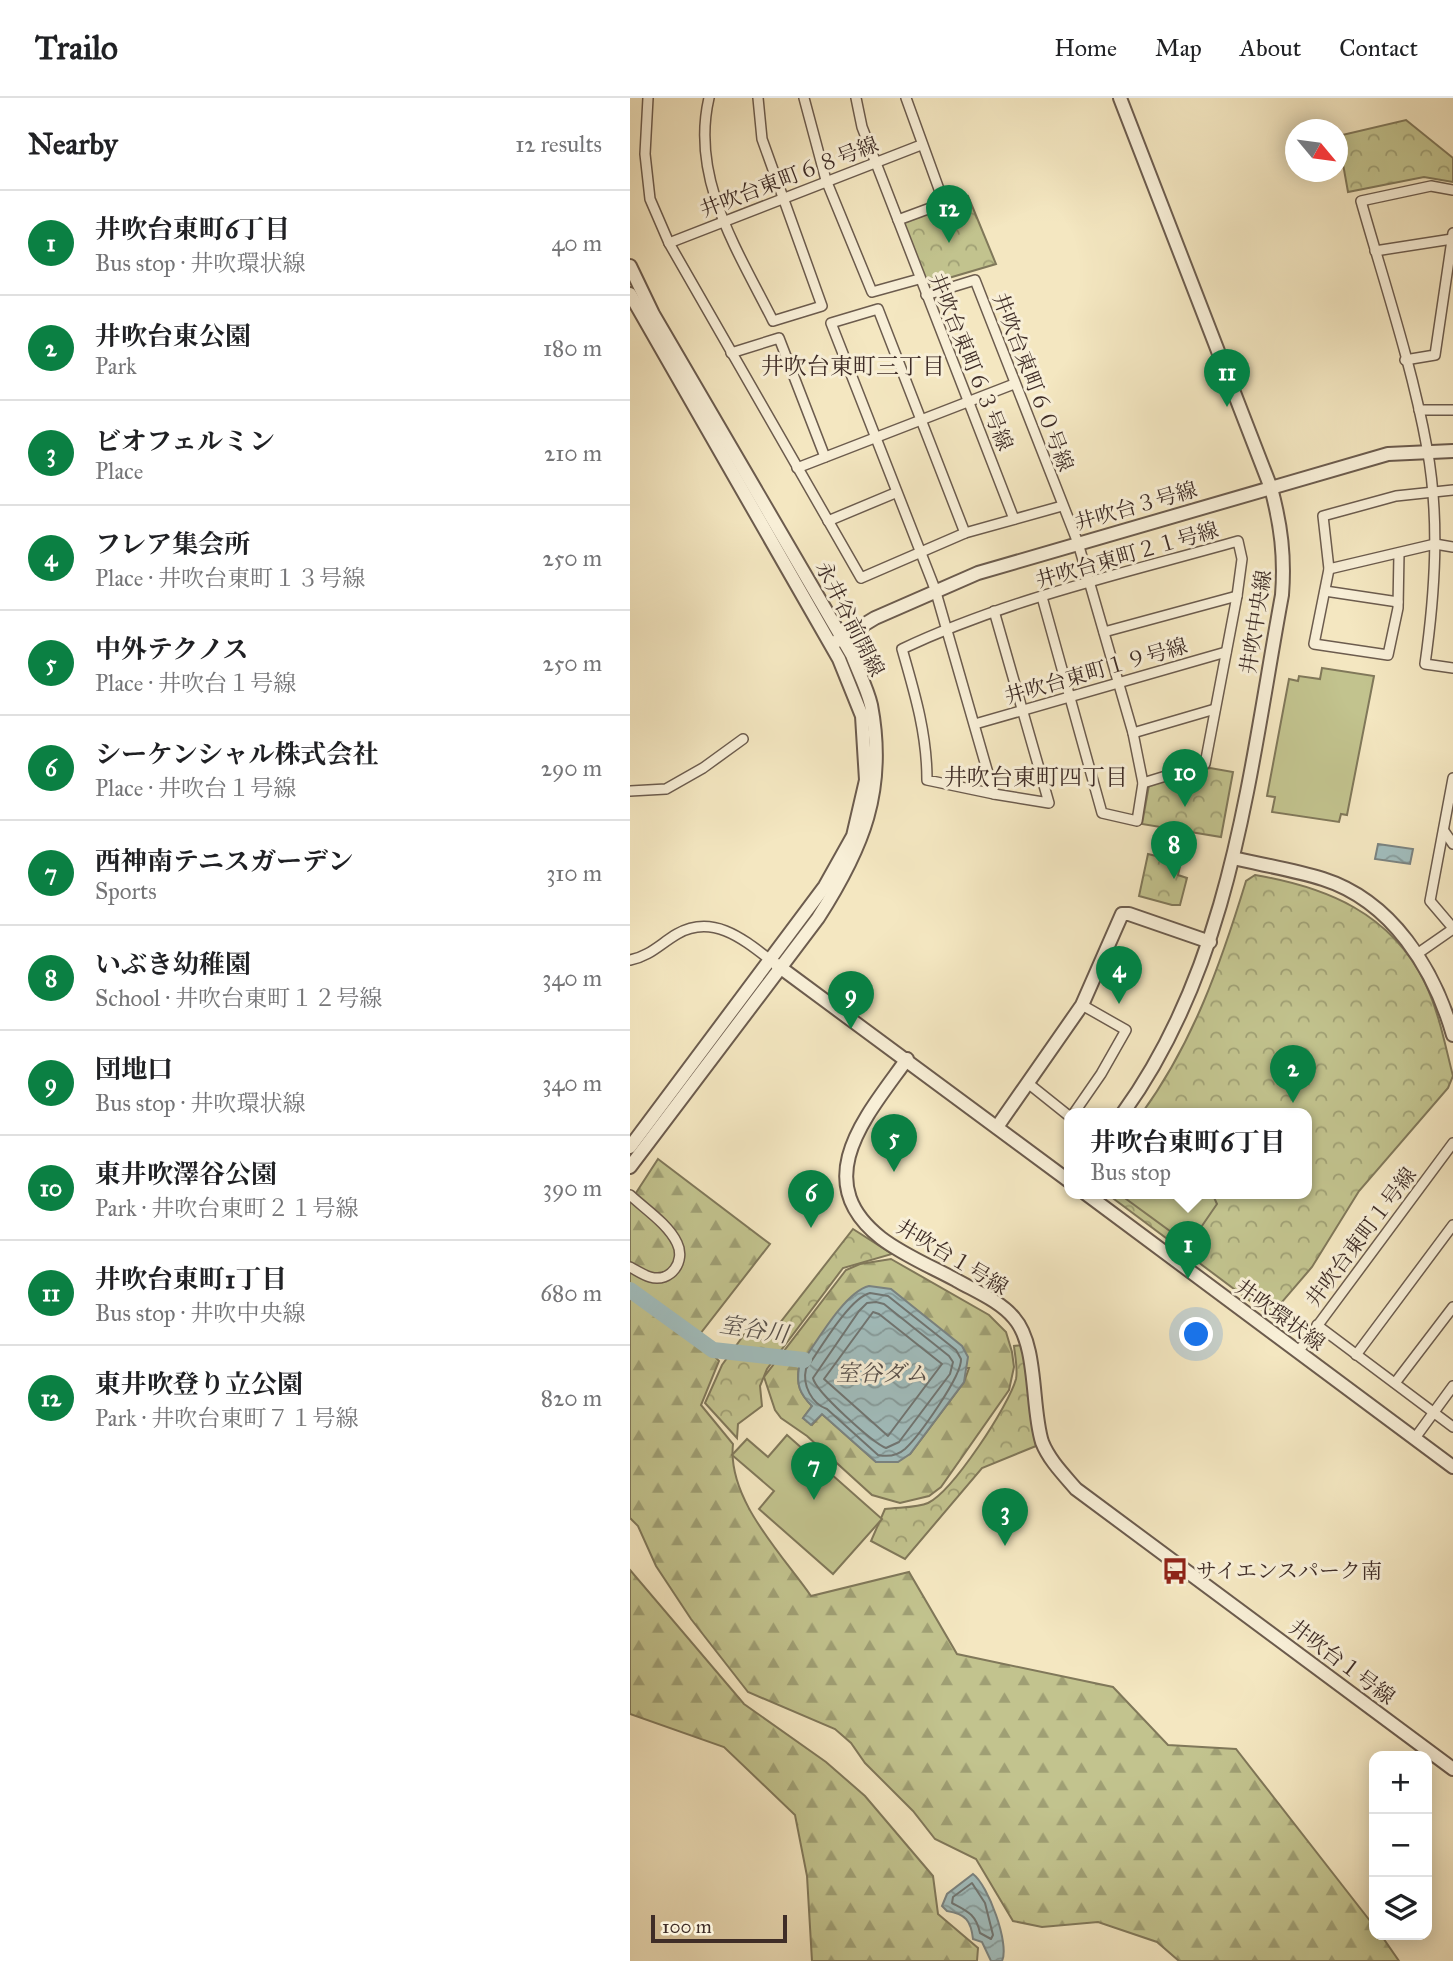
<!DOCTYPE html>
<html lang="en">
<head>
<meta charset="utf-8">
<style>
	:root { --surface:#fff; --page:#f2f2f2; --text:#202124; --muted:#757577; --line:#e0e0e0; --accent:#0b8043 }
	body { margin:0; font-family:"IM FELL Great Primer","Noto Serif JP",serif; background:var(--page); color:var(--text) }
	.controls { position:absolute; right:21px; bottom:21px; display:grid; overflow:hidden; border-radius:14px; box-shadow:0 4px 18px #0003 }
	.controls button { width:63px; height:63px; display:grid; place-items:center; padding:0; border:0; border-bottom:2px solid var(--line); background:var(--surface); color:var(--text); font:35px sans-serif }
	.compass { position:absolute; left:655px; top:21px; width:63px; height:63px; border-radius:50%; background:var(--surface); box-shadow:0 4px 18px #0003; rotate:119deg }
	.scale { position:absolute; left:21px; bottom:18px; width:136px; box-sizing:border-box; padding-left:7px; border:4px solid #3f2d27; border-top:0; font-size:19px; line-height:24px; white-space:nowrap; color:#3f2d27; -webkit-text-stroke:5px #f8efd7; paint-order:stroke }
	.you { position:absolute; left:567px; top:1237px; width:24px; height:24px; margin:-18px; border:5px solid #fff; border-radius:50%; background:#1a73e8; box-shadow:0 0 0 10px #1a73e833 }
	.badge { display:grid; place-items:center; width:46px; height:46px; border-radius:50%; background:var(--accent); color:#fff; font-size:23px; font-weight:700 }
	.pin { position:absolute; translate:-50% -58px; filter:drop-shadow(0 2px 4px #0008) }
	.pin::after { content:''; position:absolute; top:37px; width:24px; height:21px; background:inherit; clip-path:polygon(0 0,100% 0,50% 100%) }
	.popup { position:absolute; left:434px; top:1010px; width:248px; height:91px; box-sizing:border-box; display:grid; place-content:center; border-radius:14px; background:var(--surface); filter:drop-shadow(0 2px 5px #0005); font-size:23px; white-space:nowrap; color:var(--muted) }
	.popup b { font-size:26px; color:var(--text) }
	.popup::after { content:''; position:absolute; left:50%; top:100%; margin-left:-14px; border:14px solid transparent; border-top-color:var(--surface) }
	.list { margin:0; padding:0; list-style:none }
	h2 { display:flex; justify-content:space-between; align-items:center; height:91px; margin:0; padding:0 28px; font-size:30px }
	h2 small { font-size:23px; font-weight:400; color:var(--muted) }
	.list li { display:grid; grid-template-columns:46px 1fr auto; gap:21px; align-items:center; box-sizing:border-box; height:105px; padding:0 28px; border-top:2px solid var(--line) }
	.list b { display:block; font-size:26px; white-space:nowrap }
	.list p { margin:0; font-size:23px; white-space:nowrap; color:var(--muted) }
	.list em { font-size:23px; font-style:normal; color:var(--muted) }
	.icon { flex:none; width:38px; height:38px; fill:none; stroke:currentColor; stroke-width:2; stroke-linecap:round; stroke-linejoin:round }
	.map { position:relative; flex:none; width:823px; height:1863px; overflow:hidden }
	header { display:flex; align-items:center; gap:42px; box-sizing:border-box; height:98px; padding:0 35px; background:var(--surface); border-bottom:2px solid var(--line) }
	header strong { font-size:33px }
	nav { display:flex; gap:38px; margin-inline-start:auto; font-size:24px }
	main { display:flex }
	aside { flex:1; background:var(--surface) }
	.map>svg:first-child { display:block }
</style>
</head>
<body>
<header>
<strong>Trailo</strong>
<nav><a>Home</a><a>Map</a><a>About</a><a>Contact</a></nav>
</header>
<main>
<aside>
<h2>Nearby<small>12 results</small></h2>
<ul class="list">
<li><span class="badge">1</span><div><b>井吹台東町6丁目</b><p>Bus stop · 井吹環状線</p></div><em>40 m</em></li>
<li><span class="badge">2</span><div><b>井吹台東公園</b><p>Park</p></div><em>180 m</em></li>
<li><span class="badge">3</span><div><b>ビオフェルミン</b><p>Place</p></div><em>210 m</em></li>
<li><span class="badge">4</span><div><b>フレア集会所</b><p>Place · 井吹台東町１３号線</p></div><em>250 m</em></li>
<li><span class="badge">5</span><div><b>中外テクノス</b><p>Place · 井吹台１号線</p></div><em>250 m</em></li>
<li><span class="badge">6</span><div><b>シーケンシャル株式会社</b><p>Place · 井吹台１号線</p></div><em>290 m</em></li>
<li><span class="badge">7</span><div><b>西神南テニスガーデン</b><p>Sports</p></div><em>310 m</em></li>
<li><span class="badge">8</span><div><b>いぶき幼稚園</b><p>School · 井吹台東町１２号線</p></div><em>340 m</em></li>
<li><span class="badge">9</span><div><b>団地口</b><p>Bus stop · 井吹環状線</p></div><em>340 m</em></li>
<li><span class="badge">10</span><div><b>東井吹澤谷公園</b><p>Park · 井吹台東町２１号線</p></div><em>390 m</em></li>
<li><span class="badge">11</span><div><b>井吹台東町1丁目</b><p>Bus stop · 井吹中央線</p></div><em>680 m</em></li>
<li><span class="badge">12</span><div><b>東井吹登り立公園</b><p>Park · 井吹台東町７１号線</p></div><em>820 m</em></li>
</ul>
</aside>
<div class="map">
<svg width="823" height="1863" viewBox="0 0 823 1863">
	<defs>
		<pattern id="forest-firs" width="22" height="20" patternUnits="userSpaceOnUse" patternTransform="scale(1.75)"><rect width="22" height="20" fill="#c2c38e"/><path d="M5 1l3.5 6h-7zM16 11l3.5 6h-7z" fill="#9f9f74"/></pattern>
		<pattern id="park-crowns" width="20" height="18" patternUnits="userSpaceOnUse" patternTransform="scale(1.75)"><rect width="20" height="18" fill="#c2c38e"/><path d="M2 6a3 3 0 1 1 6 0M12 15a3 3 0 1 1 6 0" fill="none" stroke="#9f9f74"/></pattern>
		<pattern id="water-waves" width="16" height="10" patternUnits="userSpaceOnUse" patternTransform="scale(1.75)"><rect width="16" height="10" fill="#a1bdbd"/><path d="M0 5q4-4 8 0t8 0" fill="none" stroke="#859a9a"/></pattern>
	</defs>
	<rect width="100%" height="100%" fill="#f4e7c1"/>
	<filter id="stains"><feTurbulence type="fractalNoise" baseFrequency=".00286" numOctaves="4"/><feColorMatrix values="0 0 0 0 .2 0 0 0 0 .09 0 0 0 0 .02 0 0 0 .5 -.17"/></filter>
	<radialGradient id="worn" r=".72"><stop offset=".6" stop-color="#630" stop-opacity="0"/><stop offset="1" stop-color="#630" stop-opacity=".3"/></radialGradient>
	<g fill="url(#forest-firs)" stroke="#80785a" stroke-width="2" fill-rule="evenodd">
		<path d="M 28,1061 L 140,1146 L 67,1240 L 89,1263 L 71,1307 L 103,1346 C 97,1401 151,1455 181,1498 L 279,1474 L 327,1556 L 483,1589 L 538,1647 L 606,1651 L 744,1828 L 744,1837 L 751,1837 L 769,1863 L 549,1863 L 527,1844 L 468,1824 L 412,1829 L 383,1823 L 346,1761 L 305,1741 L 283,1713 L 235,1665 L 221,1645 L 205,1631 L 118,1594 L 61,1521 L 26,1468 L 8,1428 L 0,1420 L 0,1104 Z"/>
		<path d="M 261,1161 L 359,1217 L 376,1234 L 382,1254 L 384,1269 L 379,1292 L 311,1389 L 299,1398 L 270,1405 L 242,1397 L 177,1338 L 151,1320 L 145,1312 L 134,1279 L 216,1172 L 230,1166 ZM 169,1269 L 339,1270 L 334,1284 L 280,1356 L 246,1364 L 192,1316 L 182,1327 L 173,1320 L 182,1308 C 170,1296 166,1287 169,1269 Z"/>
		<path d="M 0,1472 L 114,1606 L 196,1664 L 235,1698 L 303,1778 L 308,1816 L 348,1850 L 347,1863 L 182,1863 L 177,1778 L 165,1717 L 94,1649 L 0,1616 Z"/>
	</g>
	<g fill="url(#park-crowns)" stroke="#80785a" stroke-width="2">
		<path d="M 776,22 L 823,60 L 823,84 L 794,79 L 718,94 L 708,38 Z"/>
		<path d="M 338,98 L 366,166 L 295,187 L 272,124 Z"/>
		<path d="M 580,670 L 603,674 L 591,739 L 512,726 L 519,687 Z"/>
		<path d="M 518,756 L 551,764 L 548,777 L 557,780 L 550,807 L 542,807 L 509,798 Z"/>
		<path d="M 625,777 C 696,789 761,815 795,885 C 809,914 815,947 823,978 L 818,990 L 729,1093 L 682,1169 L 640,1218 L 476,1095 L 677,1095 L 677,1015 L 512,1015 C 563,945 591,865 616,783 Z"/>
		<path d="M 223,1131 L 262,1156 L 213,1170 L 137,1271 L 130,1288 L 132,1308 L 108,1326 L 107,1340 L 75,1305 L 92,1267 L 116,1234 L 135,1244 Z"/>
		<path d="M 393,1247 L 406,1348 L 352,1370 L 275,1461 L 241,1443 L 255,1411 C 268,1409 287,1410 298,1405 C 323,1393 379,1307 386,1281 C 388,1271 385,1258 384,1248 Z"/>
	</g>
	<g fill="#c2c38e" stroke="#80785a" stroke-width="2">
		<path d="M 692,570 L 744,578 L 717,717 L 711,716 L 709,724 L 642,714 L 645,699 L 637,698 L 659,581 L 668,583 L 669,578 L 690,581 Z"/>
		<path d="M 488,1095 L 582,1095 L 587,1106 L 565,1138 L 555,1144 Z"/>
		<path d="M 157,1337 L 252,1421 L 203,1476 L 129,1411 L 144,1393 L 102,1357 L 117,1341 L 138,1359 Z"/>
	</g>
	<g fill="url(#water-waves)" stroke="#7a8381" stroke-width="2">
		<path d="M 748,746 L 783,751 L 780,766 L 745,761 Z"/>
		<path d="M 239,1188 L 261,1191 L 332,1248 L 338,1259 L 334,1284 L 280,1356 L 268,1364 L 246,1364 L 192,1316 L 181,1327 L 173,1320 L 182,1308 C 170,1296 166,1287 169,1269 C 185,1247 214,1194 239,1188 Z"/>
		<path d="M 343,1776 C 358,1787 380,1846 372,1863 L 361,1863 L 352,1844 L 343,1841 C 341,1823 336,1816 317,1813 L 312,1808 L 317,1796 Z"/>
	</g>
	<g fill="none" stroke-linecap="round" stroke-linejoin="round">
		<g stroke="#707572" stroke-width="2">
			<path d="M 240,1195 L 258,1198 L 326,1252 L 331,1261 C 332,1278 289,1338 275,1351 C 267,1358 258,1359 248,1357 L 197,1311 C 182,1306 172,1287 176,1271 C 189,1253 219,1200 240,1195 Z"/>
			<path d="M 246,1204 L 254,1206 L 319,1258 L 323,1264 L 320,1276 L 269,1344 L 256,1350 C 243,1345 185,1293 183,1280 L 229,1213 L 237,1205 Z"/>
			<path d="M 243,1214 L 249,1216 L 312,1266 L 258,1338 L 194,1281 Z"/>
			<path d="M 342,1785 L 355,1805 L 363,1837 L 361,1841 L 350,1835 C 346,1816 337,1813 322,1805 L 323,1799 Z"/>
		</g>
		<path stroke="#a1bdbd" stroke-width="16" d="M 0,1192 L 83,1252 L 174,1262"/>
		<defs>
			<g id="minor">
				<path d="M 18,0 L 15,56 L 20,101 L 39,145 L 231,480 L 335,435 L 432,408"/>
				<path d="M 79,0 C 60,81 108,153 143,223 L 192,208 L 132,41 L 128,0"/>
				<path d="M 174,0 L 196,82 L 242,194 L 289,181"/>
				<path d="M 226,0 L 232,29 L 384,421"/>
				<path d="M 823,92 L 801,88 L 731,103 C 754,184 782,267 797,350 C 810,421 805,495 795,566 L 823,570"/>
				<path d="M 268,122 L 314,105 L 276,0"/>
				<path d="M 39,145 L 291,47"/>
				<path d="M 745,153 L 822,141"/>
				<path d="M 296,197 L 345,182 L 448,445 L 503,635 L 513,685 L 507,723 L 472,715 L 412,499"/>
				<path d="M 101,255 L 149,240 L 195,359"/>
				<path d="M 775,262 L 805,257 L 823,135"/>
				<path d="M 789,312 L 823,312"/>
				<path d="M 167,370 L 384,286"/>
				<path d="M 198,423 L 265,395"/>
				<path d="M 335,435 L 248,211 L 201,225 L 305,491 L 364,696 L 297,682 C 297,636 285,596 272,551 C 378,501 495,475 608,443 L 612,461 L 607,498 L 575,666 L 513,685"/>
				<path d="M 769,455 L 768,510 L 758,557 L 684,546 L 699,471 L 693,418 L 766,398 L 823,392"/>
				<path d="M 699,471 L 805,446 L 823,449"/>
				<path d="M 695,493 L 768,504"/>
				<path d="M 474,534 L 607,498"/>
				<path d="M 345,626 L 596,554"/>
				<path d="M 503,635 L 585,611"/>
				<path d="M 823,680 L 800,803 L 823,830"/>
				<path d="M 0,693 L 36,691 L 73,670 L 113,641"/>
				<path d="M 364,696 L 419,705 L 364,513"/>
				<path d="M 814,733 L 823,746"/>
				<path d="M 787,856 L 823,831"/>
				<path d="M 0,862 C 20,858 30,846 47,836 C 82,816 112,840 139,861"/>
				<path d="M 399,986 L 439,1018"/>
				<path d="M 444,1015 L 471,976 L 496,932 L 452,907"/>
				<path d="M 0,1097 C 15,1111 38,1126 47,1145 C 56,1163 41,1185 20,1179 C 13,1177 6,1172 0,1169"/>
				<path d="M 687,1227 L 823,1329"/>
				<path d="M 668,1254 L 823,1045"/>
				<path d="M 726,1257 L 823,1127"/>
				<path d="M 765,1285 L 823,1209"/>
				<path d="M 785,1340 L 823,1288"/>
			</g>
			<g id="tertiary">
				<path d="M 490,0 L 641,390 C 651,427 655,459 652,497 C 619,675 602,864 493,1015"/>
				<path d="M 0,168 L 23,216 L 222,557 C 228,573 237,590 241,607 C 257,692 233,750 188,820 L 0,1069"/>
				<path d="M 0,196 L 209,561 L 232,618 L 236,682 L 223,738 L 195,788 L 0,1049"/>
				<path d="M 207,543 L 245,520 L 348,475 L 758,356 L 823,353"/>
				<path d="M 603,760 C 633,767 664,772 693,781 C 762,803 804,871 823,937"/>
				<path d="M 147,867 L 439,1083"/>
				<path d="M 277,961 C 238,1016 177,1082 251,1140 C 273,1157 302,1169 326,1182 C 345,1193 370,1203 384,1220 C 408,1247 401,1309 412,1344 C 419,1362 434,1377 446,1391 L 823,1671"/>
				<path d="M 367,1029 L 452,907 L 492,816 L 499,816 L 580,844"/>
				<path d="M 455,1095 L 823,1369"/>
			</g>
		</defs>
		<use href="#minor" stroke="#6c5c4e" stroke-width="12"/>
		<use href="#tertiary" stroke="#6c5c4e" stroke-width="16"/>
		<use href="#minor" stroke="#f8efd7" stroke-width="9"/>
		<use href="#tertiary" stroke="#f8efd7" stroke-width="12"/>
	</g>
	<defs>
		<symbol id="bus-bare" viewBox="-9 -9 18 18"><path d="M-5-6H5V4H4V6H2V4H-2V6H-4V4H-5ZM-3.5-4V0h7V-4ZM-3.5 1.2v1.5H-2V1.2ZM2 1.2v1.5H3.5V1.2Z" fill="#8f2418" stroke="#f8efd7" stroke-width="2.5" paint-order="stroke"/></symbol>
	</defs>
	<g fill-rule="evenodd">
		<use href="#bus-bare" x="526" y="1454" width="38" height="38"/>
	</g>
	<g text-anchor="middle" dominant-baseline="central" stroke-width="6" stroke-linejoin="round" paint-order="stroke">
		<g font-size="21" fill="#3f2d27" stroke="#f8efd7">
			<text transform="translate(159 79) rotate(-21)">井吹台東町６８号線</text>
			<text transform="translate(341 264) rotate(68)">井吹台東町６３号線</text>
			<text transform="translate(403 284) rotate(69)">井吹台東町６０号線</text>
			<text transform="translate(506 408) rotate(-16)">井吹台３号線</text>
			<text transform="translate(497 457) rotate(-16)">井吹台東町２１号線</text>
			<text transform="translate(220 521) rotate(63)">永井谷前開線</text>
			<text transform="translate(626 524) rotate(-81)">井吹中央線</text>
			<text transform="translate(466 573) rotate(-16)">井吹台東町１９号線</text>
			<text transform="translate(731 1139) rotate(-53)">井吹台東町１号線</text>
			<text transform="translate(322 1159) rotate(31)">井吹台１号線</text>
			<text transform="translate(650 1217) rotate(36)">井吹環状線</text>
			<text transform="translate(712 1564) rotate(37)">井吹台１号線</text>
		</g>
		<g font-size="21" fill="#3f2d27" stroke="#f8efd7" text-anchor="start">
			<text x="566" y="1473">サイエンスパーク南</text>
		</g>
		<g font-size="23" fill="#3f2d27" stroke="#f8efd7">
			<text x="223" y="268">井吹台東町三丁目</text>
			<text x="406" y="679">井吹台東町四丁目</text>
		</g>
		<g font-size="23" font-style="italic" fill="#58514c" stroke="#f8efd7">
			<text transform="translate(124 1231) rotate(9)">室谷川</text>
			<text x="252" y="1275">室谷ダム</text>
		</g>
	</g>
	<rect width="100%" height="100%" filter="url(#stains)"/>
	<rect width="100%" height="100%" fill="url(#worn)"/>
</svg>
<div class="controls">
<button>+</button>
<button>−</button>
<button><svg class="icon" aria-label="layers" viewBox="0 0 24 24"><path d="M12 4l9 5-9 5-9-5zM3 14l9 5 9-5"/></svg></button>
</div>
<svg class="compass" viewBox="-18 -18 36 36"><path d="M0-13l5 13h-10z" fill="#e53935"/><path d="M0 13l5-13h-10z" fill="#757577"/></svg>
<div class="scale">100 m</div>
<div class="you"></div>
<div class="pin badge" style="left:558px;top:1181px">1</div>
<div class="popup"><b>井吹台東町6丁目</b>Bus stop</div>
<div class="pin badge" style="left:663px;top:1005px">2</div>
<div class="pin badge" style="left:375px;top:1448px">3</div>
<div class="pin badge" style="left:489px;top:906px">4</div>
<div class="pin badge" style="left:264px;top:1074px">5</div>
<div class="pin badge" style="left:181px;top:1130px">6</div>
<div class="pin badge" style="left:184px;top:1402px">7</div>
<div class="pin badge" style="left:544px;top:781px">8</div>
<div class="pin badge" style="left:221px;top:931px">9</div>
<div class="pin badge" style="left:555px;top:709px">10</div>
<div class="pin badge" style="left:597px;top:309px">11</div>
<div class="pin badge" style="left:319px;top:145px">12</div>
</div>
</main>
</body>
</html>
